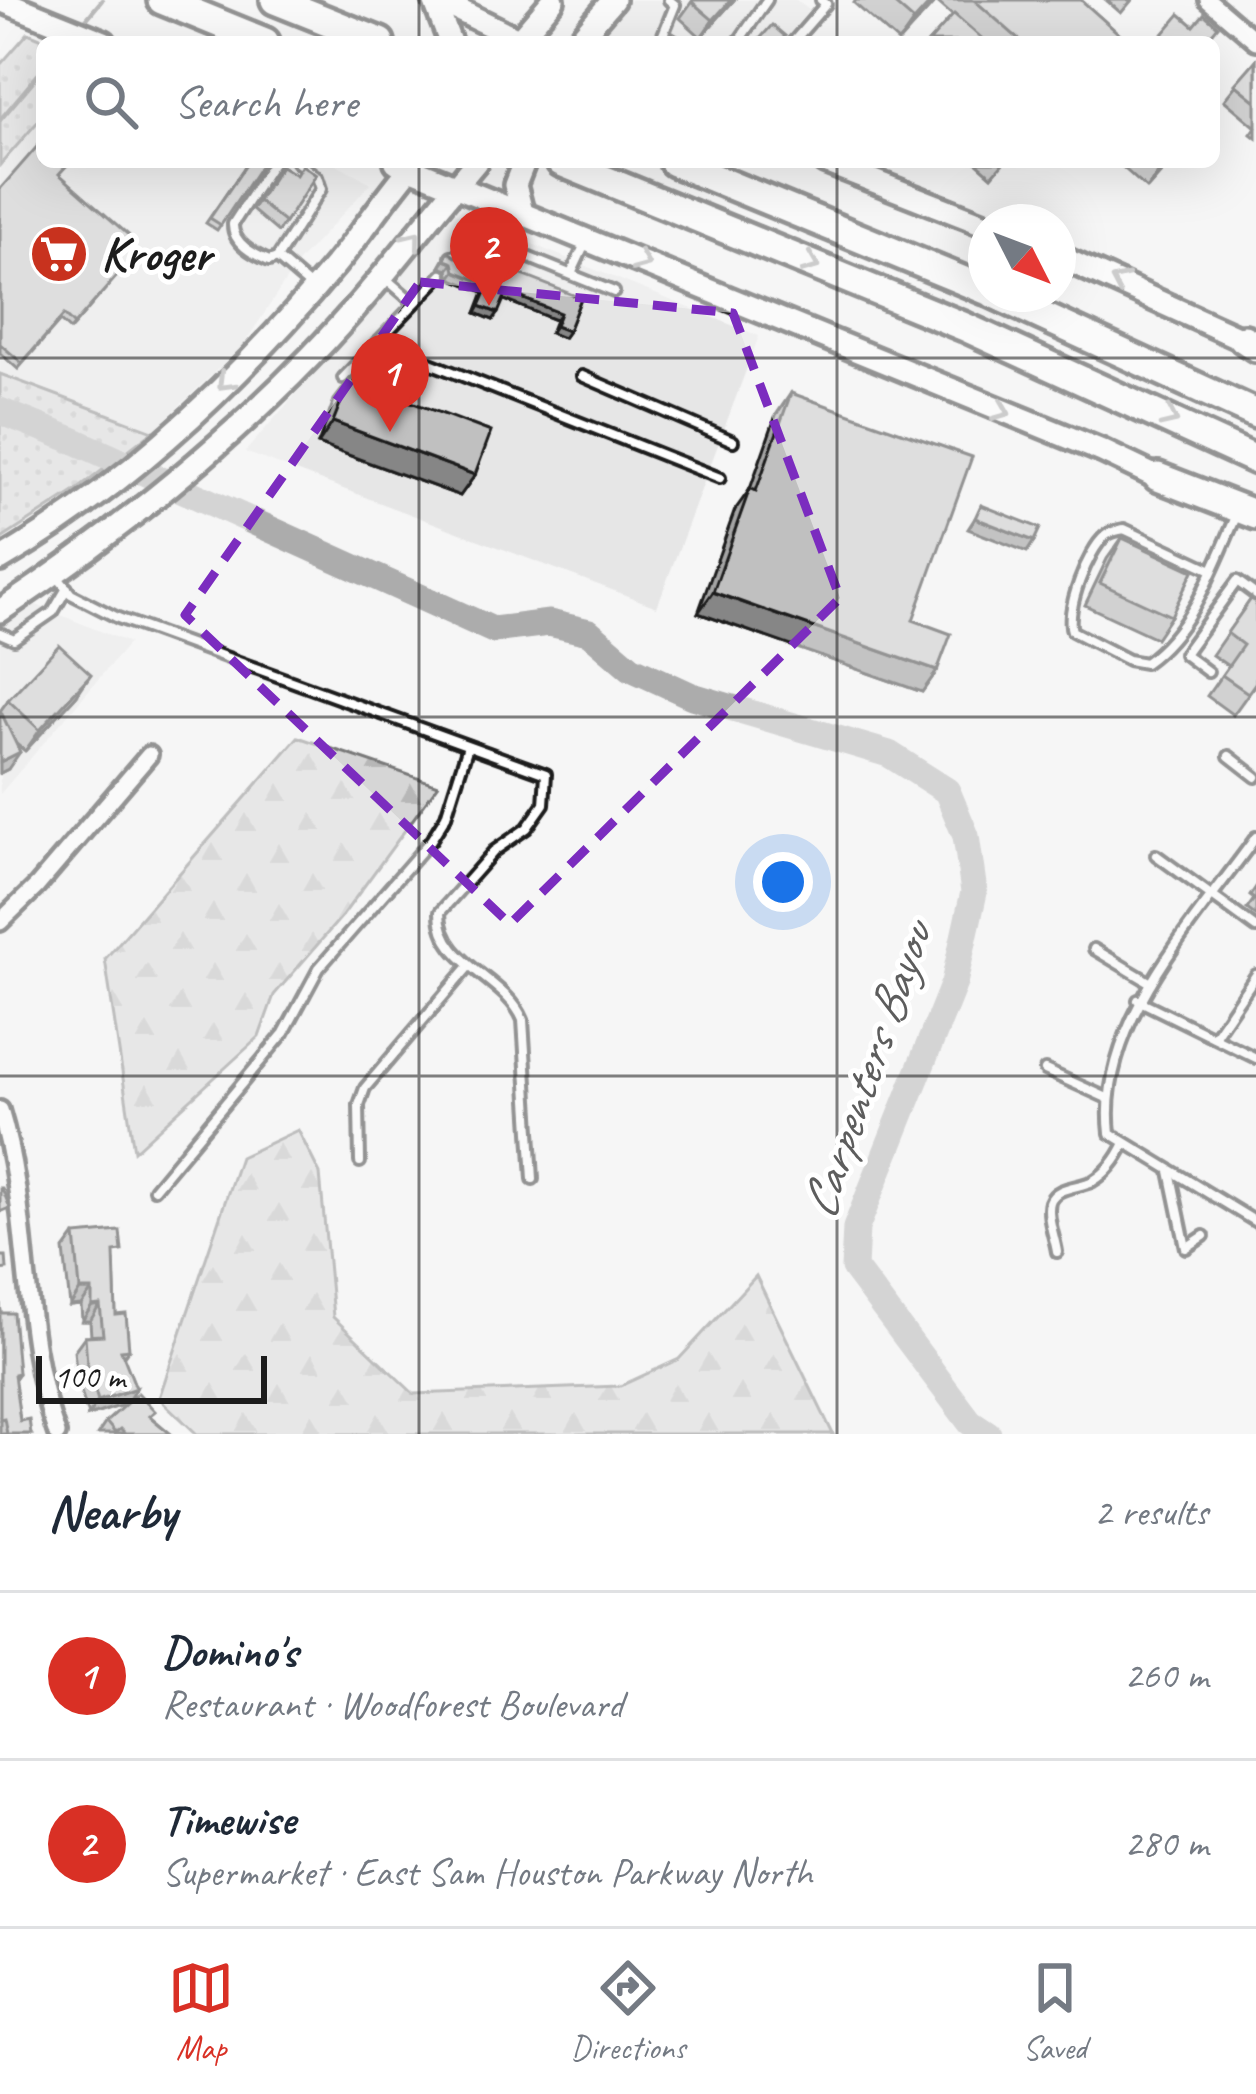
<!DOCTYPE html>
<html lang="en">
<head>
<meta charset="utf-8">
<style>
	:root { --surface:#fff; --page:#f2f2f3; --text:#1f2937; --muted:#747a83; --line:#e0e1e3; --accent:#d93025 }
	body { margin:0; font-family:Caveat,sans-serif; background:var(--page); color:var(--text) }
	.compass { position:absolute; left:968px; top:204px; width:108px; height:108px; border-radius:50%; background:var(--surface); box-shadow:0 12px 48px #0002; rotate:132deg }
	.scale { position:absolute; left:36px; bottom:30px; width:231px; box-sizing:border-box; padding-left:12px; border:6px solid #1c1c1c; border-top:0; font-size:33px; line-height:42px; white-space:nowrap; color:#1c1c1c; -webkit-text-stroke:9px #fff; paint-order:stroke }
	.you { position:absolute; left:783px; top:882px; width:42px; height:42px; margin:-30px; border:9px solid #fff; border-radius:50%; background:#1a73e8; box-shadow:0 0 0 18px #1a73e833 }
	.badge { display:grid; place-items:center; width:78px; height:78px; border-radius:50%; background:var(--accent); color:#fff; font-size:39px; font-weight:700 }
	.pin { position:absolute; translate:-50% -99px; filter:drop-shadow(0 3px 6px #0008) }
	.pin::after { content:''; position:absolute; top:63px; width:42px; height:36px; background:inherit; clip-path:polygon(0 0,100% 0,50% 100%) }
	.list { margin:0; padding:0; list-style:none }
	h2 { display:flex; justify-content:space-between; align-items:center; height:156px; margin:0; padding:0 48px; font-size:51px }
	h2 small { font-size:39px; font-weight:400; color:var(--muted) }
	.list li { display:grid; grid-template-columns:78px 1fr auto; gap:36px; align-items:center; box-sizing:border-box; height:168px; padding:0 48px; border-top:3px solid var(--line) }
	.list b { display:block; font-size:45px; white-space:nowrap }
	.list p { margin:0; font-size:39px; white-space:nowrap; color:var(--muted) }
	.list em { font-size:39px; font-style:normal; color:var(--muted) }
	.icon { flex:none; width:66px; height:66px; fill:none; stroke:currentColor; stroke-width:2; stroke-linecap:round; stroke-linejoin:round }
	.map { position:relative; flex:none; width:1256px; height:1434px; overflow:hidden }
	.search { position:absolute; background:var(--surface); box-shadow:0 12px 48px #0002; left:36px; right:36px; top:36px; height:132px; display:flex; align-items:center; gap:30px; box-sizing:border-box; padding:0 42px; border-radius:18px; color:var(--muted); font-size:45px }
	.sheet { height:492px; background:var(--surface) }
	nav { display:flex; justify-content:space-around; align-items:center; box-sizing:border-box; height:168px; border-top:3px solid var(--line); background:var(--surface); font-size:33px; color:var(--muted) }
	nav a { display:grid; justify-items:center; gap:6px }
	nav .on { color:var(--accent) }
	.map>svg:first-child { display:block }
</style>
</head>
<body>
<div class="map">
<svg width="1256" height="1434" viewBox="0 0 1256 1434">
	<defs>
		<pattern id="grass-dots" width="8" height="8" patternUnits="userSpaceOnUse" patternTransform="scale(3)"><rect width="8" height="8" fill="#d6d6d6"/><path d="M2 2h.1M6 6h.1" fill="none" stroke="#b7b7b7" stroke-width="1.8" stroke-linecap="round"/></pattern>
		<pattern id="forest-firs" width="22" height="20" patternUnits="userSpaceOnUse" patternTransform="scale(3)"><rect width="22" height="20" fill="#d6d6d6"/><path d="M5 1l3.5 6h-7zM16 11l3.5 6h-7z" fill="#b7b7b7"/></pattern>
	</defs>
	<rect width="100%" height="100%" fill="#f6f6f6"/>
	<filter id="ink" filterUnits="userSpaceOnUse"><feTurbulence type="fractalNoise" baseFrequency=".00833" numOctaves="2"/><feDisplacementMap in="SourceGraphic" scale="24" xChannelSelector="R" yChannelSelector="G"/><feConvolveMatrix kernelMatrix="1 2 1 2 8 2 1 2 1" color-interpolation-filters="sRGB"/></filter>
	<g filter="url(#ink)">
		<g fill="#e6e6e6">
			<path d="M 630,0 L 796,0 L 809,10 L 782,42 L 595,42 Z"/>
			<path d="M 42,119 L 42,162 L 333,162 L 371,183 L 298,262 L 244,344 L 154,430 L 0,372 L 0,167 Z"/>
			<path d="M 455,213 L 759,336 L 657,607 L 245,452 Z"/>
			<path d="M 34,604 L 129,643 L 0,794 L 0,623 Z"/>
		</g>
		<g fill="url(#grass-dots)" stroke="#797979" stroke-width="3">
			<path d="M 28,33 L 50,42 L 42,42 L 42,117 L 0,165 L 0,65 Z"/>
			<path d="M 0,374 L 153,431 L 77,490 L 0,540 Z"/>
		</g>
		<g fill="url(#forest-firs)" stroke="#797979" stroke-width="3">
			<path d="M 298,737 L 438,785 L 343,915 L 274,995 L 259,1037 L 134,1151 L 105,959 Z"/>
			<path d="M 298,1130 L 320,1174 L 333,1317 L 414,1394 L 620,1386 L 679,1359 L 756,1276 L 833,1434 L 197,1434 L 159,1398 L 240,1157 Z"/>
		</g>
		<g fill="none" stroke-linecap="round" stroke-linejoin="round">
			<g stroke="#727272" stroke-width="4.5">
				<path d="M 83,23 L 102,0"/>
				<path d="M 0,120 L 42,70"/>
			</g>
			<path stroke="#acacac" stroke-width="27" d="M 0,411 L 75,441 L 493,630 L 549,623 L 589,632 L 631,668 L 692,696 L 889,754 L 947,791 L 966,836 L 974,892 L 954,983 L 856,1228 L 854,1268 L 970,1422 L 988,1434"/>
			<defs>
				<g id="service">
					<path d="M 664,35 L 675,42"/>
					<path d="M 660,42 L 675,5 L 669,0"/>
					<path d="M 738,42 L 767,0"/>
					<path d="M 793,42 L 826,4 L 821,0"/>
					<path d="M 273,162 L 233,224 C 232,243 253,254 269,261 L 277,258 L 312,288"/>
					<path d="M 504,250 L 518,215"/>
					<path d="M 451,256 L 510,250 L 614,292"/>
					<path d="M 277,258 L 321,189 L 317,177 L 297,162"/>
					<path d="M 571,274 L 586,242"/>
					<path d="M 384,277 L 414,303"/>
					<path d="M 377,342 L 720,478"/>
					<path d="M 582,376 L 733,441"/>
					<path d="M 343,378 L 442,275"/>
					<path d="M 1212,570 L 1124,529 C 1116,531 1111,531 1105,536 C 1088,550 1065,610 1072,631 L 1128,660 L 1145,663 C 1192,630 1213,569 1235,519"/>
					<path d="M 56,575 L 71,594 L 118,618 L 546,774 L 544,804 L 527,828 L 494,851 L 440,912 C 439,964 506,978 523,1020 L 533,1179"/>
					<path d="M 0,633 L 14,639 L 53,612 L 67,588"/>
					<path d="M 1208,672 L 1184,654 L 1237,581 L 1256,595"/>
					<path d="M 1229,756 L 1256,777"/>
					<path d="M 1256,837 C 1196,921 1097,1024 1110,1133 L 1256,1222"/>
					<path d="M 1156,855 L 1256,928"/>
					<path d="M 1094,949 L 1151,983"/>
					<path d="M 1138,1000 L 1256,1058"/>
					<path d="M 1214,1037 L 1256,975"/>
					<path d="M 1045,1070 L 1107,1098"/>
					<path d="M 360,1162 L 359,1105 L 365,1088 L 469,966"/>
					<path d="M 1170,1171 L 1186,1248 L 1204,1236"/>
					<path d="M 154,1189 L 284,1033 L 319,968 L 431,840 L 446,816 L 468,746"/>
					<path d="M 1057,1252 C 1055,1238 1046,1216 1050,1202 C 1056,1186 1079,1188 1093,1181 C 1108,1172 1118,1158 1125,1143"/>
				</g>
				<g id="minor">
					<path d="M 1208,0 L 1256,41"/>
					<path d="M 0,922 L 37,886 L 149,755"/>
					<path d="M 0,1110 C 32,1215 19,1331 57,1434"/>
				</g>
				<g id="secondary">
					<path d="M 0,0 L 104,42"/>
					<path d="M 434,0 L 450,42"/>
					<path d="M 438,0 L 524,42"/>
					<path d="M 517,42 L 553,0"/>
					<path d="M 577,42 L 613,0"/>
					<path d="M 396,162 L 1102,451 L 1171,484"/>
					<path d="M 825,162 L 986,225"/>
					<path d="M 523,216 L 515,185 L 524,162"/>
					<path d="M 1058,256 L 1255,345"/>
					<path d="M 0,560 C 128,485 241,378 336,264 C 363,231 387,195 415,162"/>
					<path d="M 0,611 C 112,536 216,454 310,357 C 370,296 421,227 476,162"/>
				</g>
				<g id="motorway">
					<path d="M 162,0 L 265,42"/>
					<path d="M 275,0 L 380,42"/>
					<path d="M 561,162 L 965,327 L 1256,460"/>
					<path d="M 674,162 L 986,290"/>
					<path d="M 994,294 L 1256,414"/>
					<path d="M 1244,339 L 1256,347"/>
					<path d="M 1158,477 L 1256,515"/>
				</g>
			</defs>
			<use href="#service" stroke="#1c1c1c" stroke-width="16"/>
			<use href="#minor" stroke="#1c1c1c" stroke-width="24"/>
			<use href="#secondary" stroke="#1c1c1c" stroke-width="30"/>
			<use href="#motorway" stroke="#1c1c1c" stroke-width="36"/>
			<use href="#service" stroke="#fff" stroke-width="8"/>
			<use href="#minor" stroke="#fff" stroke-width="15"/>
			<use href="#secondary" stroke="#fff" stroke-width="21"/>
			<use href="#motorway" stroke="#fff" stroke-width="27"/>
		</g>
		<g fill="#a5a5a5" stroke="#1c1c1c" stroke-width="3">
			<path d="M 693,0 L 734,0 L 701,37 L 680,18 Z"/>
			<path d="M 856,0 L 1081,0 L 1128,42 L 929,42 L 953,16 L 936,1 L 898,42 L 854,3 Z"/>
			<path d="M 1106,0 L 1132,0 L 1121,13 Z"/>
			<path d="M 1256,60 L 1256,138 L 1251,134 L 1256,127 L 1224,100 Z"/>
			<path d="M 248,162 L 263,162 L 217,230 L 206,223 Z"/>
			<path d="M 976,162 L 1004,162 L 992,176 Z"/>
			<path d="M 1117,162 L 1171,162 L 1147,189 Z"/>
			<path d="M 281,166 L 295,175 L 316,175 L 278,232 L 252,210 Z"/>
			<path d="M 60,175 L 113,260 L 123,269 L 70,330 L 60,321 L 18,369 L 0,353 L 0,189 Z"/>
			<path d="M 448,252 L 456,257 L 581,298 L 568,331 L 563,338 L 550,333 L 555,320 L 503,299 L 493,320 L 476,313 L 484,292 L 450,278 L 448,270 L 440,267 Z"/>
			<path d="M 350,379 L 475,475 L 460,496 L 318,444 L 334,400 Z"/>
			<path d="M 791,393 L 913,620 L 937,671 L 922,692 L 698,613 L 735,510 L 750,489 L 776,415 Z"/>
			<path d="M 1122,538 L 1171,616 L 1156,638 L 1085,605 L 1107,559 Z"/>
			<path d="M 1251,599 L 1256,683 L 1233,715 L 1207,696 L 1228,666 L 1212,655 Z"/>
			<path d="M 76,696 L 25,751 L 15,743 L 8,769 L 0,773 L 0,711 L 8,700 Z"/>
			<path d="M 1256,887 L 1256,916 L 1247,909 L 1254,899 L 1250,896 Z"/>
			<path d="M 75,1235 L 114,1262 L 116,1315 L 129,1349 L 123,1357 L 136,1388 L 126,1404 L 88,1416 L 77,1378 L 74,1351 L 85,1336 L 91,1336 L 90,1321 L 82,1321 L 81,1305 L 70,1306 L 64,1250 Z"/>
			<path d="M 0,1303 L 1,1313 L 18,1373 L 14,1379 L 20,1421 L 31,1434 L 0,1434 Z"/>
			<path d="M 151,1417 L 171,1434 L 98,1434 L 106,1422 Z"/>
		</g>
		<g fill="#868686" stroke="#1c1c1c" stroke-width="3">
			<path d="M 731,0 L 734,0 L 701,37 L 713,20 Z"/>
			<path d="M 933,0 L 937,0 L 899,42 L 914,21 Z"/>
			<path d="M 1167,162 L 1171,162 L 1147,189 L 1162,167 Z"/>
			<path d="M 445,260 L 453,263 L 448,270 L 440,267 Z"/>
			<path d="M 455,271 L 489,285 L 484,292 L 450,278 Z"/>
			<path d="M 507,292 L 560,313 L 555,320 L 502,299 Z"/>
			<path d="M 480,306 L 498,313 L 493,320 L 476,313 Z"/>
			<path d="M 555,326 L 568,331 L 563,338 L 550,333 Z"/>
			<path d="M 333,422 L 475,475 L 460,496 L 318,444 Z"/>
			<path d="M 975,518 L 1034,541 L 1027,552 L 968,529 Z"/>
			<path d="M 713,592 L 937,671 L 922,692 L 698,613 Z"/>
			<path d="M 91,674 L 76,696 L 25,751 L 40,730 Z"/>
			<path d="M 20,752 L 8,769 L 0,773 L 0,762 Z"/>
			<path d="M 80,1290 L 92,1290 L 81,1305 L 70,1306 Z"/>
			<path d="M 100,1305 L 90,1321 L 82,1321 L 92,1306 Z"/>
			<path d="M 136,1388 L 126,1404 L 88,1416 L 98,1401 Z"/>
		</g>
		<g fill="#c0c0c0" stroke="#1c1c1c" stroke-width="3">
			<path d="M 693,0 L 731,0 L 713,20 L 692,2 Z"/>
			<path d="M 890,0 L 933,0 L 914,21 Z"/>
			<path d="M 974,0 L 1081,0 L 1128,42 L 1022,42 Z"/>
			<path d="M 954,14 L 986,42 L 929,42 Z"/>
			<path d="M 1180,14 L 1194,26 L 1204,14 L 1218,26 L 1205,42 L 1172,42 L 1163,34 Z"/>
			<path d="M 772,25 L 785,36 L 780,42 L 757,42 Z"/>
			<path d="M 1256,60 L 1256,101 L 1235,84 Z"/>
			<path d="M 42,141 L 42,162 L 70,162 L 59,174 L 132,238 L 112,260 L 123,269 L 74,325 L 64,315 L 22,363 L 0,344 L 0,189 Z"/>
			<path d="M 248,162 L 263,162 L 221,225 L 210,218 Z"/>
			<path d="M 302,165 L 316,175 L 285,223 L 258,201 L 281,166 L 296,175 Z"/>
			<path d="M 448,252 L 456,257 L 474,256 L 581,298 L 568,331 L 555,326 L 560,313 L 507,292 L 498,313 L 480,306 L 489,285 L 455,271 L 453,263 L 445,260 Z"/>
			<path d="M 350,379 L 491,432 L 475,475 L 333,422 Z"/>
			<path d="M 791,393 L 972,457 L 913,620 L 951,634 L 937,671 L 713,592 L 750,488 L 756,491 Z"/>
			<path d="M 981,505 L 1040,528 L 1034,541 L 975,518 Z"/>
			<path d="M 1122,538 L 1193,571 L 1171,616 L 1100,583 Z"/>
			<path d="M 1251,599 L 1256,602 L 1256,682 L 1248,693 L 1222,675 L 1243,645 L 1227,633 Z"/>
			<path d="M 59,645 L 91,674 L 40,730 L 8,700 Z"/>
			<path d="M 0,710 L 20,752 L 0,762 Z"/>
			<path d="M 0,1188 L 2,1188 L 10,1208 L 0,1212 Z"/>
			<path d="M 120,1231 L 122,1251 L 114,1252 L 116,1315 L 126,1314 L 129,1349 L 121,1350 L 136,1388 L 98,1401 L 87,1363 L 85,1336 L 103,1335 L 100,1305 L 92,1306 L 92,1290 L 80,1290 L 75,1235 Z"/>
			<path d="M 0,1256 L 6,1256 L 7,1269 L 0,1270 Z"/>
			<path d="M 0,1303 L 1,1313 L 13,1313 L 18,1373 L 14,1374 L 20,1421 L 29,1419 L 31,1434 L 7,1434 L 4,1418 L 0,1419 Z"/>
			<path d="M 138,1393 L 155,1411 L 149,1416 L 171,1434 L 125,1434 L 120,1429 L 115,1433 L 106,1422 Z"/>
		</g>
		<defs><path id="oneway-chevron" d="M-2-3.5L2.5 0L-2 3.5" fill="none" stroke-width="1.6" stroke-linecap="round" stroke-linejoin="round" transform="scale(3)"/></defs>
		<g stroke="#999">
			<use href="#oneway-chevron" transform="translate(413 239) rotate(-51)"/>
			<use href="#oneway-chevron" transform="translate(642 262) rotate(23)"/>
			<use href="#oneway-chevron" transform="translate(811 264) rotate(22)"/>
			<use href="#oneway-chevron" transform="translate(1119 282) rotate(-156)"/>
			<use href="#oneway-chevron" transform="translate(225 382) rotate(135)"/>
			<use href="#oneway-chevron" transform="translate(1002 411) rotate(22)"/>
			<use href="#oneway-chevron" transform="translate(1170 418) rotate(25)"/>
		</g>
	</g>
	<path d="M0 0H1256V1434H0ZM 420,282 L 733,313 L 840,598 L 510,924 L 185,615 Z" fill="#f6f6f6" fill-opacity=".55" fill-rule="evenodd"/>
	<path fill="none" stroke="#7b2cbf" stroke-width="9" stroke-dasharray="24 15" stroke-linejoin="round" d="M 420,282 L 733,313 L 840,598 L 510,924 L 185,615 Z"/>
	<path fill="none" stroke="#1c1c1c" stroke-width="3" stroke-opacity="0.55" d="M 419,0 L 419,42M 837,0 L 837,42M 419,162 L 419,1434M 837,162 L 837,1434M 0,358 L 1256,358M 0,717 L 1256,717M 0,1076 L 1256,1076"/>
	<defs>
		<symbol id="supermarket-disc" viewBox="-11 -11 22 22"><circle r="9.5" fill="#c8321e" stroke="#fff"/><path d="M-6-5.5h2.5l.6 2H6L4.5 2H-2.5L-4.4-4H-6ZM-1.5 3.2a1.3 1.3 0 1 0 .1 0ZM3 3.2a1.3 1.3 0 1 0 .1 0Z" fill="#fff"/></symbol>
	</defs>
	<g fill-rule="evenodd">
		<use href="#supermarket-disc" x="26" y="221" width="66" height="66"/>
	</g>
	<g text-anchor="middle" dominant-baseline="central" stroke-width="10" stroke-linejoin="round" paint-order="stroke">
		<g font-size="48" font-weight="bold" fill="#1c1c1c" stroke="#fff" text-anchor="start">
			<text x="101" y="254">Kroger</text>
		</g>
		<g font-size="51" font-style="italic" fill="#5d5d5d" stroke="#fff">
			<text transform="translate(866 1071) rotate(-71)">Carpenters Bayou</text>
		</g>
	</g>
</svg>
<svg class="compass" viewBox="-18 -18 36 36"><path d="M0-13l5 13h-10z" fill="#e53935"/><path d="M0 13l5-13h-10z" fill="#747a83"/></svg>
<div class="scale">100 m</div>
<div class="you"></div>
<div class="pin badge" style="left:390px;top:432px">1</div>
<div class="pin badge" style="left:489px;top:306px">2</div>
<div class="search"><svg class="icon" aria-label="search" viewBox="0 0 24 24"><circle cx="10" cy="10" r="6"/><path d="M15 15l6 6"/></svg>Search here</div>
</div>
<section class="sheet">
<h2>Nearby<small>2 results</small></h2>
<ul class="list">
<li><span class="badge">1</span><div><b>Domino's</b><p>Restaurant · Woodforest Boulevard</p></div><em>260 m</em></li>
<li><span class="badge">2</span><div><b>Timewise</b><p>Supermarket · East Sam Houston Parkway North</p></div><em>280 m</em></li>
</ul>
</section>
<nav>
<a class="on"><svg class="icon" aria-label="map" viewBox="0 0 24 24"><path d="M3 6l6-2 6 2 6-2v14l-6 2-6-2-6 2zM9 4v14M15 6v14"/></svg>Map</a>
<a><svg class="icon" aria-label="directions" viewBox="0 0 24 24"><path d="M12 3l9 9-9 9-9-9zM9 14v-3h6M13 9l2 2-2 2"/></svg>Directions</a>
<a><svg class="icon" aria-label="saved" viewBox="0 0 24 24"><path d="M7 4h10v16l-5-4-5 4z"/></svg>Saved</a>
</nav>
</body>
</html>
